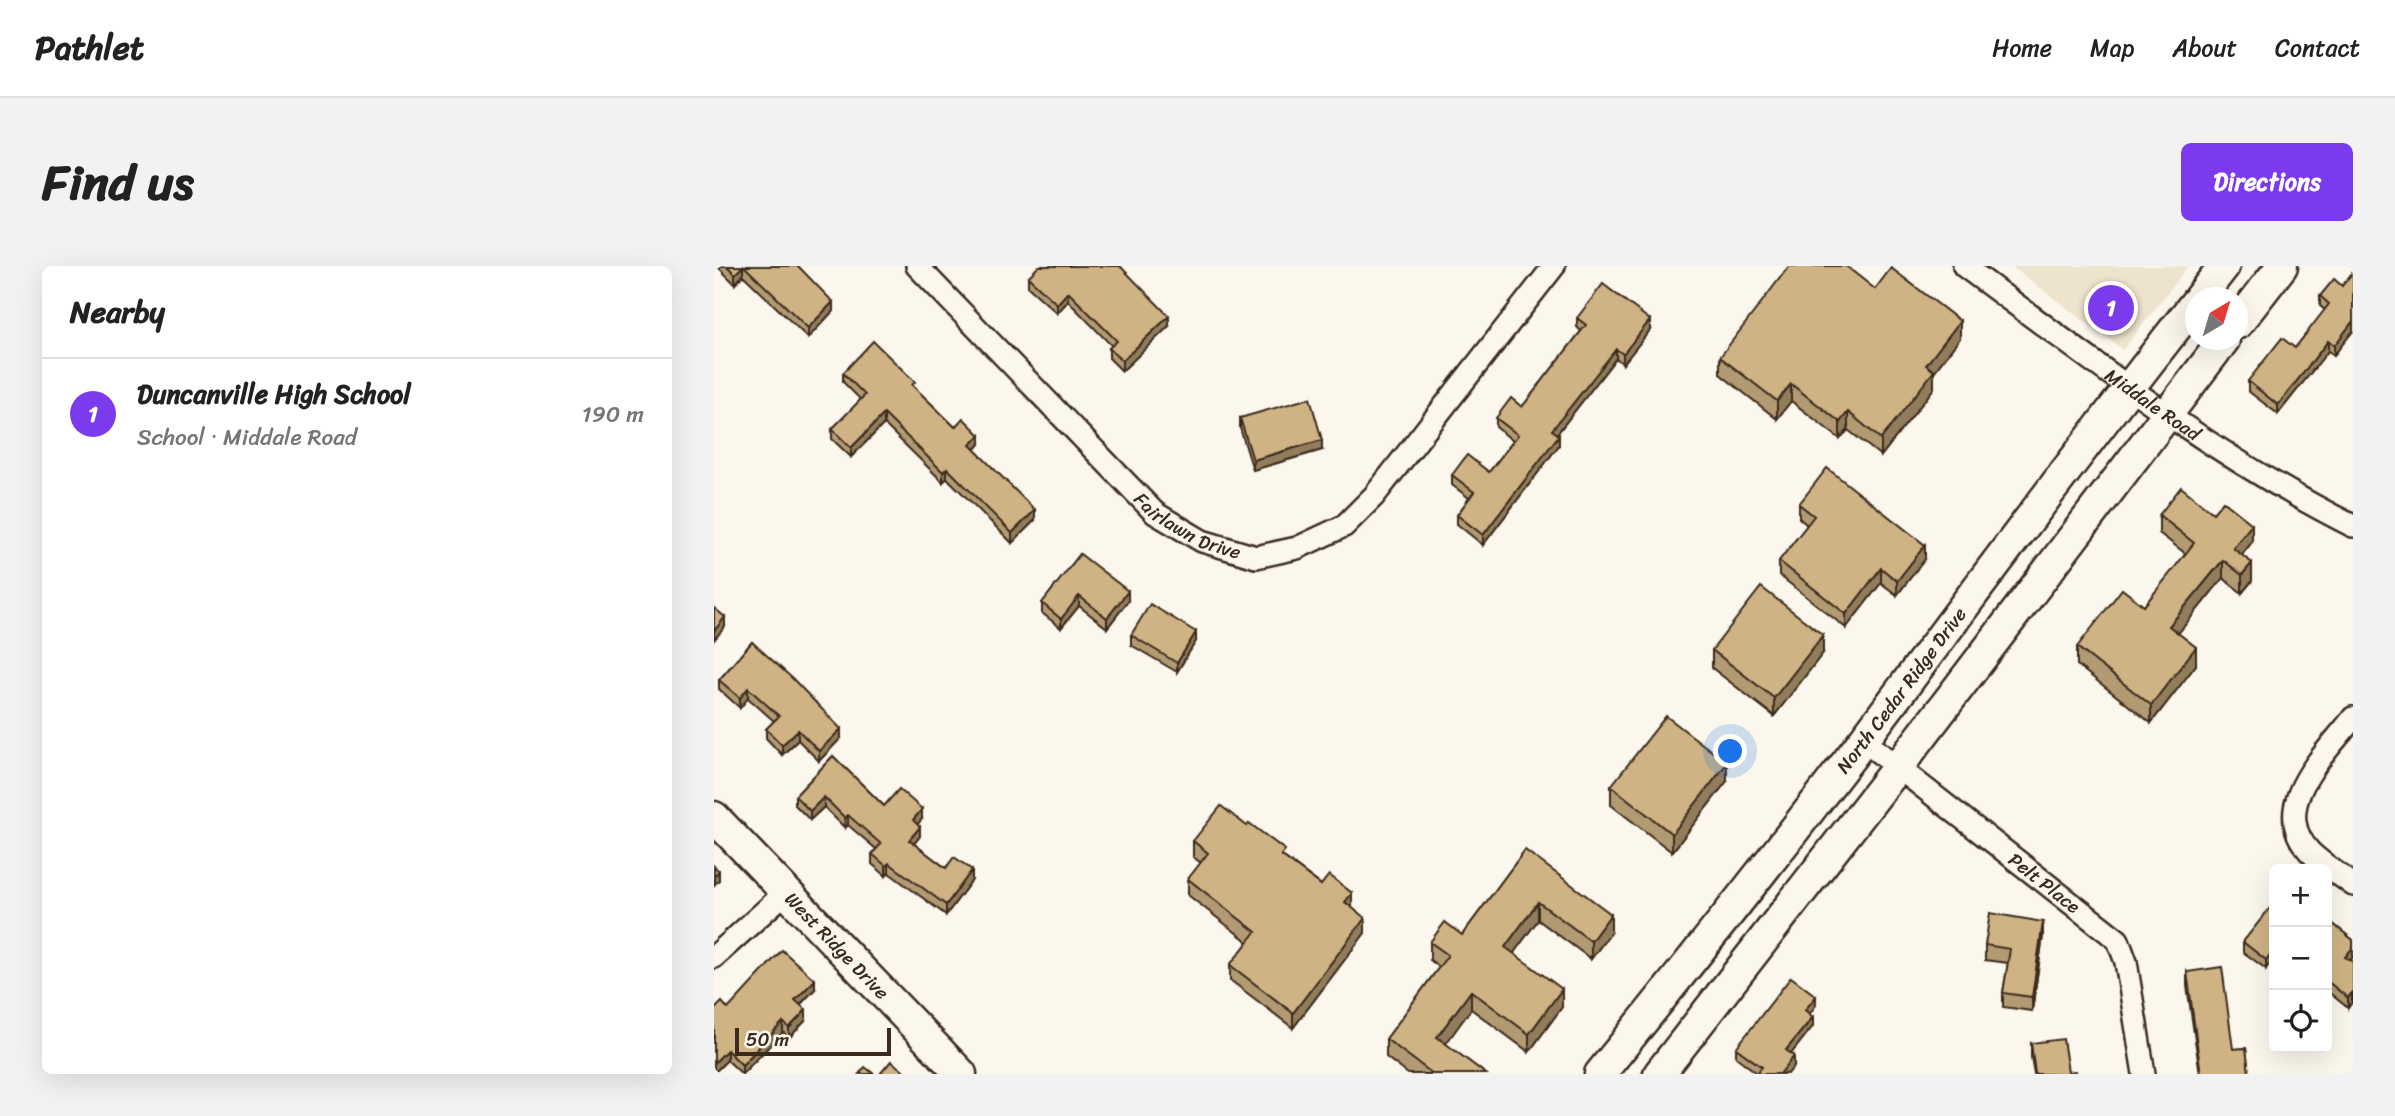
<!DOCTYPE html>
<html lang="en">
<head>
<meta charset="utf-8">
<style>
	:root { --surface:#fff; --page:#f2f2f2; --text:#222; --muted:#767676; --line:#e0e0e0; --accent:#7c3aed }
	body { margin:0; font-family:Sriracha,sans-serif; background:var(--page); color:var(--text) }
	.controls { position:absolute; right:21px; bottom:21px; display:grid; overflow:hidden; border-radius:10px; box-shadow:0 7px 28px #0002 }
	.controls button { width:63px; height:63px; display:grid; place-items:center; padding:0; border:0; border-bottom:2px solid var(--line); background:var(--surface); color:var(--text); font:35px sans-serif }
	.compass { position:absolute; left:1471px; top:21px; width:63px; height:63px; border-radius:50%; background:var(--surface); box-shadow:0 7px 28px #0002; rotate:38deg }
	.scale { position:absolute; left:21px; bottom:18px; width:156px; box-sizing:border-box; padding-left:7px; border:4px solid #3b2a1e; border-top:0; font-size:19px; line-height:24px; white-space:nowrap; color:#3b2a1e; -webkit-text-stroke:5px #fbf7ec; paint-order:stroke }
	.you { position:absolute; left:1017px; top:486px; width:24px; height:24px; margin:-18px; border:5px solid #fff; border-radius:50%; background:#1a73e8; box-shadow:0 0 0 10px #1a73e833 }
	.badge { display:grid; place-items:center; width:46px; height:46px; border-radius:50%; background:var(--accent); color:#fff; font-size:23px; font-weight:700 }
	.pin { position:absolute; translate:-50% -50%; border:4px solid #fff; box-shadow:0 2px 7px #0006 }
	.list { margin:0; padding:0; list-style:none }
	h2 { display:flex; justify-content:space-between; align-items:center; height:91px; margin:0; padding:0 28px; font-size:30px }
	h2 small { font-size:23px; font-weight:400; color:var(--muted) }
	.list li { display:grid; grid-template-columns:46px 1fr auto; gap:21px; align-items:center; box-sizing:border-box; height:112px; padding:0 28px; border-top:2px solid var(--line) }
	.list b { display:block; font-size:26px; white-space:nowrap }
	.list p { margin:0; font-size:23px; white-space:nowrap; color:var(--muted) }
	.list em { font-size:23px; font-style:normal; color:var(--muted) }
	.icon { flex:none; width:38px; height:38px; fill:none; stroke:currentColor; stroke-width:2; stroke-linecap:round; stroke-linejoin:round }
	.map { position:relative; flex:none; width:1639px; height:808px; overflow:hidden; border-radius:10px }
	header { display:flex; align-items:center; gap:42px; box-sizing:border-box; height:98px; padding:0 35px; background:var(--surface); border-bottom:2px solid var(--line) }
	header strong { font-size:33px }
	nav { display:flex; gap:38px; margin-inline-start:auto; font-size:24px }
	.intro { display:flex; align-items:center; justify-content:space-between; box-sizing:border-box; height:168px; padding:0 42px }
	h1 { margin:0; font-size:49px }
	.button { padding:18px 32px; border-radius:10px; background:var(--accent); color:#fff; font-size:24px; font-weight:700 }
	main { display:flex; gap:42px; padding:0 42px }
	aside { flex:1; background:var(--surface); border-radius:10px; box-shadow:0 7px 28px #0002 }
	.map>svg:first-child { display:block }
</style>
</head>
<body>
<header>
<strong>Pathlet</strong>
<nav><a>Home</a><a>Map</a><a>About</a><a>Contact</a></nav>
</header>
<div class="intro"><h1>Find us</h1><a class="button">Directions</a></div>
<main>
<aside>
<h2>Nearby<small></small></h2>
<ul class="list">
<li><span class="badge">1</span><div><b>Duncanville High School</b><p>School · Middale Road</p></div><em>190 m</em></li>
</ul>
</aside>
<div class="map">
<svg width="1639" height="808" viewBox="0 0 1639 808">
	<rect width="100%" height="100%" fill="#fbf7ec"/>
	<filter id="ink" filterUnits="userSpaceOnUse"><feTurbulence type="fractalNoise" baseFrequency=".0143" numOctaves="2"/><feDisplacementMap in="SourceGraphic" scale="14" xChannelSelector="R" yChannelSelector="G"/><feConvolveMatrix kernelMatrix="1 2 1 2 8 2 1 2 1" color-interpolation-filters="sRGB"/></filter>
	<g filter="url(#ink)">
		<path fill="#eee3cd" d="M 1297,0 L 1474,0 L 1409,84 Z"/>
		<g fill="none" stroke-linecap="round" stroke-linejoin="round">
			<defs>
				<g id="street">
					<path id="s1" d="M 203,0 L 441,247 L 488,275 L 542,291 L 583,282 L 630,260 L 660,230 L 840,0"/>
					<path id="s2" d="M 1250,0 C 1376,93 1499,190 1639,260"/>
					<path d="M 1639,452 C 1611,489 1553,540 1596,586 C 1608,598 1625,608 1639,619"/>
					<path id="s3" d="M 1149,474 L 1404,674 L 1412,696 L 1430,808"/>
					<path d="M 0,691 L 72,626"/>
				</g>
				<g id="secondary">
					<path d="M 1485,32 L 1510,0"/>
					<path d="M 1524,57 L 1568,0"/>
					<path id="s4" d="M 0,551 L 247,808"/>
					<path id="s5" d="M 886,808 C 976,697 1065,585 1152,471 C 1261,326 1369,179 1482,36"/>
					<path d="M 945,808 L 1184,501 L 1510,74"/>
				</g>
			</defs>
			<use href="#street" stroke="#3b2a1e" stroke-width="26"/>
			<use href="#secondary" stroke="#3b2a1e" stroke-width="35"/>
			<use href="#street" stroke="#fbf7ec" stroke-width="21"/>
			<use href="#secondary" stroke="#fbf7ec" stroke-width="30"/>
		</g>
		<g fill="#b29a72" stroke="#3b2a1e" stroke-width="2">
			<path d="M 3,0 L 84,0 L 119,45 L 94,72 L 29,9 L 21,18 Z"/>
			<path d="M 1639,6 L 1639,65 L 1620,89 L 1614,85 L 1564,148 L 1534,125 L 1534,115 L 1581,82 L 1611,44 L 1606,40 L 1606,30 L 1628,20 Z"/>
			<path d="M 314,11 L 455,60 L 408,105 L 395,92 L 395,82 L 398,80 L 354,35 L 343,47 L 314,21 Z"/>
			<path d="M 1161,23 L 1246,72 L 1220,106 L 1220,122 L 1167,190 L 1134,164 L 1126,173 L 1077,135 L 1063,153 L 1006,108 L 1006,91 Z"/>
			<path d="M 863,52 L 936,64 L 909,98 L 902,92 L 843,168 L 845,179 L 769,279 L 743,258 L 743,249 L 755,232 L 738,219 L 738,209 L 775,206 L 799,175 L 782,161 L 782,152 L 808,141 L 867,65 L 863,61 Z"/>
			<path d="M 129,107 L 201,122 L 241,161 L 266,178 L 261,184 L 321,254 L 298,277 L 233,212 L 229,216 L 170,158 L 137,191 L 118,173 L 118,163 L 147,134 L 129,116 Z"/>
			<path d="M 526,152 L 608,184 L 539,204 L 526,162 Z"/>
			<path d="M 1085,238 L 1211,293 L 1183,329 L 1167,317 L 1132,362 L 1065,309 L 1065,295 L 1093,259 L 1085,252 Z"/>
			<path d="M 1499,247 L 1538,276 L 1528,289 L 1538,315 L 1528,327 L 1509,312 L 1464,367 L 1482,399 L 1437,457 L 1363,399 L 1363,381 L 1430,340 L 1472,288 L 1445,267 L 1445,249 Z"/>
			<path d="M 366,288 L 414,335 L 393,362 L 365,340 L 347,362 L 328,347 L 328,337 Z"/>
			<path d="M 417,369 L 482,375 L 463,406 L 417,379 Z"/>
			<path d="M 38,376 L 127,472 L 105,495 L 84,474 L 68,489 L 52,472 L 52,463 L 60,455 L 34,432 L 26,442 L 5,423 L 5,414 Z"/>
			<path d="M 998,384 L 1109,387 L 1060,450 L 998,402 Z"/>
			<path d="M 119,490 L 170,540 L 208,553 L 203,558 L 206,570 L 200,578 L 232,602 L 258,614 L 232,649 L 175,607 L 172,610 L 158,598 L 158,588 L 162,583 L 134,559 L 131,562 L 110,541 L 96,554 L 81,539 L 81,530 Z"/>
			<path d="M 1013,515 L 958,586 L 897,539 L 897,520 Z"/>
			<path d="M 479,575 L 571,592 L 638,642 L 651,667 L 579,762 L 516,714 L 516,699 L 534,676 L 474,629 L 474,613 L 487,597 L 479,591 Z"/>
			<path d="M 811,584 L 897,666 L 877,693 L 824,654 L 799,687 L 848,741 L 815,786 L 757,743 L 731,778 L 772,808 L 694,808 L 672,791 L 672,773 L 725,701 L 716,694 L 716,676 L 748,669 Z"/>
			<path d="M 1560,637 L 1552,703 L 1529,686 L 1529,676 Z"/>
			<path d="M 1613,653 L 1639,674 L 1639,691 L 1636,694 L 1639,696 L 1639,737 L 1638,736 L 1634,742 L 1613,725 Z"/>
			<path d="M 1329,670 L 1318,745 L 1289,741 L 1289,727 L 1294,697 L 1271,694 L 1271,679 Z"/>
			<path d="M 1473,706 L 1519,783 L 1532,782 L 1535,808 L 1486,808 L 1473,720 Z"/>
			<path d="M 101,723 L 86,739 L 92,754 L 75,772 L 69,766 L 28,808 L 13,794 L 0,807 L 14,743 Z"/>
			<path d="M 1102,739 L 1095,748 L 1099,760 L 1077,788 L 1080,800 L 1043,807 L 1022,791 L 1022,782 Z"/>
			<path d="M 1317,777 L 1354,806 L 1362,808 L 1320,808 L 1317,791 Z"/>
		</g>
		<g fill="#917d5c" stroke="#3b2a1e" stroke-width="2">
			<path d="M 29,0 L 29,9 L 21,18 L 21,8 Z"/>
			<path d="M 354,26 L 354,35 L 343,47 L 343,38 Z"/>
			<path d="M 119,36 L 119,45 L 94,72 L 94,62 Z"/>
			<path d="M 455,50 L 455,60 L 408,105 L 408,95 Z"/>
			<path d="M 936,54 L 936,64 L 909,98 L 909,88 Z"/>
			<path d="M 1246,55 L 1246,72 L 1220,106 L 1220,122 L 1167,190 L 1167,173 L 1212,99 Z"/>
			<path d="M 1639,55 L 1639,65 L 1620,89 L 1620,80 Z"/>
			<path d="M 1614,75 L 1614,85 L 1564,148 L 1564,139 Z"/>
			<path d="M 902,83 L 902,92 L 838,174 L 838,164 Z"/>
			<path d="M 1077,118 L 1077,135 L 1063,153 L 1063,135 Z"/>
			<path d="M 1134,146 L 1134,164 L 1126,173 L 1126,156 Z"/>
			<path d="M 170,148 L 170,158 L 137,191 L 137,182 Z"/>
			<path d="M 266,169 L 266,178 L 256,189 L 256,179 Z"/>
			<path d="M 845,169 L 845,179 L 769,279 L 769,269 Z"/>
			<path d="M 608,174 L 608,184 L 539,204 L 539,194 Z"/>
			<path d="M 233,202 L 233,212 L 229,216 L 229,206 Z"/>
			<path d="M 321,244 L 321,254 L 298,277 L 298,267 Z"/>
			<path d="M 1538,258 L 1538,276 L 1519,300 L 1519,282 Z"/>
			<path d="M 1211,279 L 1211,293 L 1183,329 L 1183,315 Z"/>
			<path d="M 1509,294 L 1509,312 L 1455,379 L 1455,360 Z"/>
			<path d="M 1538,297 L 1538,315 L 1528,327 L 1528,309 Z"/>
			<path d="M 1167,302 L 1167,317 L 1132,362 L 1132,348 Z"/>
			<path d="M 414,325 L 414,335 L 393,362 L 393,352 Z"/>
			<path d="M 365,330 L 365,340 L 347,362 L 347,353 Z"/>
			<path d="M 11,351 L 11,361 L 0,374 L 0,365 Z"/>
			<path d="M 482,366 L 482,375 L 463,406 L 463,397 Z"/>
			<path d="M 1109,369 L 1109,387 L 1060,450 L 1060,432 Z"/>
			<path d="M 1482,381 L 1482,399 L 1437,457 L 1437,439 Z"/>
			<path d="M 34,422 L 34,432 L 26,442 L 26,432 Z"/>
			<path d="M 127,463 L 127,472 L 105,495 L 105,485 Z"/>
			<path d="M 84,464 L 84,474 L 68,489 L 68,479 Z"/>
			<path d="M 1013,497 L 1013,515 L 958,586 L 958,568 Z"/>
			<path d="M 110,531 L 110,541 L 96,554 L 96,545 Z"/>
			<path d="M 208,543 L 208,553 L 199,564 L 199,554 Z"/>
			<path d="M 134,549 L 134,559 L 131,562 L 131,552 Z"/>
			<path d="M 206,561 L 206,570 L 195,584 L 195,574 Z"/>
			<path d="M 175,597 L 175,607 L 172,610 L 172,600 Z"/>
			<path d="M 258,604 L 258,614 L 232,649 L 232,639 Z"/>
			<path d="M 5,605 L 5,614 L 0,619 L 0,610 Z"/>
			<path d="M 638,627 L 638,642 L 631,636 Z"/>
			<path d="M 824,636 L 824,654 L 791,699 L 791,681 Z"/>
			<path d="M 897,648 L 897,666 L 877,693 L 877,675 Z"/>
			<path d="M 651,652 L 651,667 L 579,762 L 579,747 Z"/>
			<path d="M 1329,656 L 1329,670 L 1318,745 L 1318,731 Z"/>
			<path d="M 1639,681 L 1639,691 L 1631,700 L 1631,691 Z"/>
			<path d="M 1560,683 L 1560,692 L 1552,703 L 1552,694 Z"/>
			<path d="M 101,714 L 101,723 L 81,744 L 81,734 Z"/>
			<path d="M 848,723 L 848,741 L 815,786 L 815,768 Z"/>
			<path d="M 757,725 L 757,743 L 723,790 L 723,771 Z"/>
			<path d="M 1638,726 L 1638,736 L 1634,742 L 1634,732 Z"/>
			<path d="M 1102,730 L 1102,739 L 1091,754 L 1091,744 Z"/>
			<path d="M 92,744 L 92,754 L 75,772 L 75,762 Z"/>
			<path d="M 1099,751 L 1099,760 L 1072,794 L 1072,784 Z"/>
			<path d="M 69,756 L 69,766 L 28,808 L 28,799 Z"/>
			<path d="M 13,784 L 13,794 L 0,807 L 0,797 Z"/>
			<path d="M 1080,790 L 1080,800 L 1074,808 L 1066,808 Z"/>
		</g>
		<g fill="#cfb384" stroke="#3b2a1e" stroke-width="2">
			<path d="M 13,0 L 29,0 L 21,8 Z"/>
			<path d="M 30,0 L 84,0 L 119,36 L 94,62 Z"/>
			<path d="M 325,0 L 406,0 L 455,50 L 408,95 L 395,82 L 403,75 L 354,26 L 343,38 L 314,11 Z"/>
			<path d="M 1075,0 L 1132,0 L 1161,23 L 1177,2 L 1246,55 L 1212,99 L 1220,105 L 1167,173 L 1134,146 L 1126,156 L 1077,118 L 1063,135 L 1006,91 Z"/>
			<path d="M 1639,6 L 1639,55 L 1620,80 L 1614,75 L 1564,139 L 1534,115 L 1568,72 L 1581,82 L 1615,38 L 1606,30 L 1620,13 L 1628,20 Z"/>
			<path d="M 889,18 L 936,54 L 909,88 L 902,83 L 838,164 L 845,169 L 769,269 L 743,249 L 760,226 L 738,209 L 753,189 L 775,206 L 804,169 L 782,152 L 797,132 L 808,141 L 872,59 L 863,52 Z"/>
			<path d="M 159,75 L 201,116 L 198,119 L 241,161 L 249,152 L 266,169 L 256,179 L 321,244 L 298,267 L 233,202 L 229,206 L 170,148 L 137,182 L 118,163 L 151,129 L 129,107 Z"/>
			<path d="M 596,132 L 608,174 L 539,194 L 526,152 Z"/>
			<path d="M 1113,202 L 1211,279 L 1183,315 L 1167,302 L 1132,348 L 1065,295 L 1100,250 L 1085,238 Z"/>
			<path d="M 1467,221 L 1499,247 L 1509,235 L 1538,258 L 1519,282 L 1538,297 L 1528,309 L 1509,294 L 1455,360 L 1482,381 L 1437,439 L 1363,381 L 1408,323 L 1430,340 L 1480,277 L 1445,249 Z"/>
			<path d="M 366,288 L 414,325 L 393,352 L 365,330 L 347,353 L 328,337 Z"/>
			<path d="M 1047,321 L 1109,369 L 1060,432 L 998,384 Z"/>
			<path d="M 436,338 L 482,366 L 463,397 L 417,369 Z"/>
			<path d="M 0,342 L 11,351 L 0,365 Z"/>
			<path d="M 38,376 L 79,413 L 127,463 L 105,485 L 84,464 L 68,479 L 52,463 L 65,450 L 34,422 L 26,432 L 5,414 Z"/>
			<path d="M 952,450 L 1013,497 L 958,568 L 897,520 Z"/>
			<path d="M 119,490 L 170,540 L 185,523 L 208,543 L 199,554 L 206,561 L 195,574 L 232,602 L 240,591 L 258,604 L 232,639 L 175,597 L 172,600 L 158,588 L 167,578 L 134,549 L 131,552 L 110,531 L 96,545 L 81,530 Z"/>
			<path d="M 507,540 L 533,560 L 535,557 L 571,584 L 567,589 L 607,619 L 615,609 L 638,627 L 631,636 L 651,652 L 579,747 L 516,699 L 542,666 L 474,613 L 494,587 L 479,575 Z"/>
			<path d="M 811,584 L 897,648 L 877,675 L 824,636 L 791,681 L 848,723 L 815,768 L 757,725 L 723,771 L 772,808 L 719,808 L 672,773 L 734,689 L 716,676 L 731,656 L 748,669 Z"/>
			<path d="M 0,600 L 5,605 L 0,610 Z"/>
			<path d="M 1560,637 L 1560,683 L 1552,694 L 1529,676 Z"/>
			<path d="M 1276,647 L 1329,656 L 1318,731 L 1289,727 L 1296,683 L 1271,679 Z"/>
			<path d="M 1613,653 L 1639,674 L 1639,681 L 1631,691 L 1639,696 L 1639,727 L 1638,726 L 1634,732 L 1613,715 Z"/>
			<path d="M 68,684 L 101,714 L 81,734 L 92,744 L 75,762 L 69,756 L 28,799 L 13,784 L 0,797 L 0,744 L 8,736 L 14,743 Z"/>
			<path d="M 1508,701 L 1519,783 L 1532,782 L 1535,807 L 1524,808 L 1487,808 L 1473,706 Z"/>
			<path d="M 1077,711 L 1102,730 L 1091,744 L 1099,751 L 1072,784 L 1080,790 L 1066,808 L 1042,808 L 1048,801 L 1022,782 Z"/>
			<path d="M 1349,773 L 1354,806 L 1362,805 L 1362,808 L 1321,808 L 1317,777 Z"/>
			<path d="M 177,795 L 193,808 L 166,808 Z"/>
			<path d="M 151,801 L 160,808 L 145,808 Z"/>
		</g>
	</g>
	<g text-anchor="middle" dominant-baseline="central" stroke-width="5" stroke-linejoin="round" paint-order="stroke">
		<g font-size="19" fill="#3b2a1e" stroke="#fbf7ec">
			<text stroke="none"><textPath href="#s2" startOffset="234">Middale Road</textPath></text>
			<text stroke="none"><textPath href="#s1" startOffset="378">Fairlawn Drive</textPath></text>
			<text stroke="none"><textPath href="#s5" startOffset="488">North Cedar Ridge Drive</textPath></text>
			<text stroke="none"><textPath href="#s3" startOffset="231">Pelt Place</textPath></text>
			<text stroke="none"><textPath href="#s4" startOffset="178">West Ridge Drive</textPath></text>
		</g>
	</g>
</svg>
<div class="controls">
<button>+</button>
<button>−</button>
<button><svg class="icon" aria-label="locate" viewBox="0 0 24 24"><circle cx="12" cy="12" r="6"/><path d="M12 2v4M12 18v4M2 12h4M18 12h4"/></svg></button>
</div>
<svg class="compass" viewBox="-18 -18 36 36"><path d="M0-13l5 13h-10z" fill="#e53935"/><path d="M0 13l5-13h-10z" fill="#767676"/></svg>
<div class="scale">50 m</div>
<div class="you"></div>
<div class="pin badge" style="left:1397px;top:42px">1</div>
</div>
</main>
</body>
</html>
